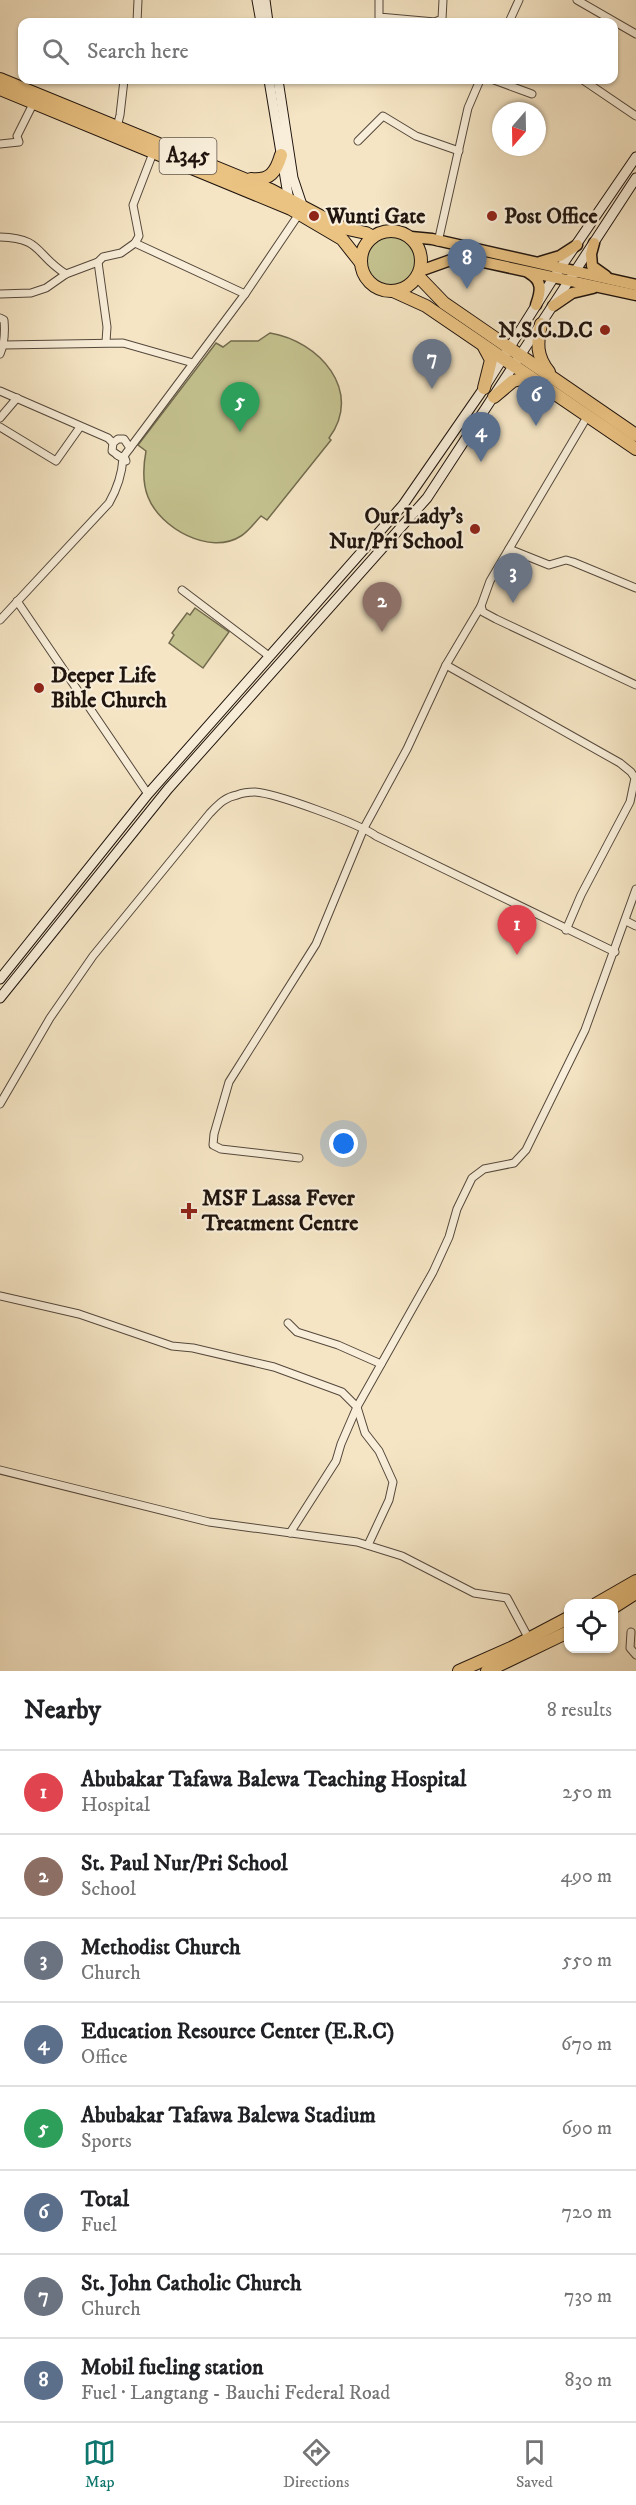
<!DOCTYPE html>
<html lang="en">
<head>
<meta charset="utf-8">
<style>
	:root { --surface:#fff; --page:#f6f6f6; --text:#202124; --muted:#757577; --line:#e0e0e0; --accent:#0f766e }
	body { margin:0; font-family:"IM FELL DW Pica",serif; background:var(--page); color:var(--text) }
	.controls { position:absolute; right:18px; bottom:18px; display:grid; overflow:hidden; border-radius:12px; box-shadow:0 2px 4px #0004 }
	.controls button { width:54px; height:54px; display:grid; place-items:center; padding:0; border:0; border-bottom:2px solid var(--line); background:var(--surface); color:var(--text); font:30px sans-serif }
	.compass { position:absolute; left:492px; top:102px; width:54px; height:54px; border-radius:50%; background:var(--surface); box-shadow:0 2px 4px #0004; rotate:200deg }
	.you { position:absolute; left:344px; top:1144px; width:21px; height:21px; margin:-15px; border:4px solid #fff; border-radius:50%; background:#1a73e8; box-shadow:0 0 0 9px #1a73e833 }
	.badge { display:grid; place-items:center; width:39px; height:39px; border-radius:50%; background:var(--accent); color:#fff; font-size:20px; font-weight:700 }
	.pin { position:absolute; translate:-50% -50px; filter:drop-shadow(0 2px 3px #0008) }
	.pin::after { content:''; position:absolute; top:32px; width:21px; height:18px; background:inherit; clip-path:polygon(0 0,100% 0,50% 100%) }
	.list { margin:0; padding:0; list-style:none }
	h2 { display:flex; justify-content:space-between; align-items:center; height:78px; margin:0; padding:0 24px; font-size:26px }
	h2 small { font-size:20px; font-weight:400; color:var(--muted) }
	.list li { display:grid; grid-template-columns:39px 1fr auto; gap:18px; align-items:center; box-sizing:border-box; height:84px; padding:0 24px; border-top:2px solid var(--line) }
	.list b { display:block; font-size:22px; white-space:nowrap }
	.list p { margin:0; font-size:20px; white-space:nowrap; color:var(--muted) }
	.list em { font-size:20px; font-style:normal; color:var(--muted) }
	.icon { flex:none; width:33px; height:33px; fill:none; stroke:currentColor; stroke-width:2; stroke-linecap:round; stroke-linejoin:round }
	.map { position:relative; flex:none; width:636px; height:1671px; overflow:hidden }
	.search { position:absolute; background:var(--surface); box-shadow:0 2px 4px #0004; left:18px; right:18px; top:18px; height:66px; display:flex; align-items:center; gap:15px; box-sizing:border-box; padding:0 21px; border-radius:12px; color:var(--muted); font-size:22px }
	.sheet { height:750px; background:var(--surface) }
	nav { display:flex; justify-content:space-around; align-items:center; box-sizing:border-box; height:84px; border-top:2px solid var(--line); background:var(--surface); font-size:16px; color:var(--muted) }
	nav a { display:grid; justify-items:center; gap:3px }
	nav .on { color:var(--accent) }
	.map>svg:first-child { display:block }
</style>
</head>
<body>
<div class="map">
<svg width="636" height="1671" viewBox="0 0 636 1671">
	<rect width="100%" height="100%" fill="#f5e5c4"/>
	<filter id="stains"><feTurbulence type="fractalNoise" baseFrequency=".00333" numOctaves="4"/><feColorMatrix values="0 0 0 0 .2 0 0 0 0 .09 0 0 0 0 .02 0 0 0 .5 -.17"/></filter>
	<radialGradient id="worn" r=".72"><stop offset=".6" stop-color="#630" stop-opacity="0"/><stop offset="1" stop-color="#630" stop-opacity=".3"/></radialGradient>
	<g fill="#c4c28f" stroke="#726b4e" stroke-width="1.5">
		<circle cx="392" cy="261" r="26"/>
		<path d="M 270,333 C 319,341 364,391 329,438 L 331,440 L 267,520 L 261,516 C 255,522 249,531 241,536 C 210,556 160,528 148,497 C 142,482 143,467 146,451 L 138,445 L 216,343 L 223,347 L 231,341 L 258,341 Z"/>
		<path d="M 195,608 L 229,632 L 203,668 L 169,643 L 174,635 L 172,633 L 187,613 L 190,615 Z"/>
	</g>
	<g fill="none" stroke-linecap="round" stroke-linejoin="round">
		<defs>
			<g id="street">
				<path d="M 379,0 L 379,17 L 435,22 L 442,19 L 443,0"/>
				<path d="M 577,0 L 636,34"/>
				<path d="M 137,22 L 138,0"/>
				<path d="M 509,22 L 519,0"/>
				<path d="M 494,80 L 532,94"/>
				<path d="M 583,80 L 636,116"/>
				<path d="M 117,127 L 120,115 L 124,80"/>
				<path d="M 358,141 L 383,116 L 416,136 L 459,151"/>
				<path d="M 0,144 L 19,142 L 17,136 L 34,102"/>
				<path d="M 0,237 C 43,238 35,255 66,274"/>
				<path d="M 438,242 L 468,108 L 480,80"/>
				<path d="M 135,243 L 245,294"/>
				<path d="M 98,262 L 107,327 L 106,342"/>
				<path d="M 0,294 L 31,293 L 46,288 L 66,274 L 98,262 L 103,257 L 121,253 L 135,243 L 139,236 L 133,205 L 153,153"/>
				<path d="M 0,318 L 4,320 C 5,332 5,343 0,354"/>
				<path d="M 4,345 L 123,343 L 193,363"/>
				<path d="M 0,391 L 108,438 L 113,443"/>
				<path d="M 587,417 L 490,581 L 481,606 L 483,612 L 496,619 L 636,685"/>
				<path d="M 0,418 L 17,398"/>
				<path d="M 0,427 L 56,461 L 80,427"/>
				<path d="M 130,448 L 245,294 L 299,214"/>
				<path d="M 119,456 L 112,451 L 113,443 L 118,439 L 124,439 L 130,448 L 124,456 L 126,461"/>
				<path d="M 509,549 L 549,565 L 566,560 L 573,562 L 636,588"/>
				<path d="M 182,590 L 269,656"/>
				<path d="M 17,601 L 148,794"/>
				<path d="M 0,620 L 109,503 C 117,489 122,475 123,458 L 117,455"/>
				<path d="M 446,665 L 620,763 L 631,772 L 635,778 L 630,802 L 581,895 L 566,930"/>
				<path d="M 626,921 L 636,926"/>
				<path d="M 0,1104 L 50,1018 L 93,956 L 210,813 C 218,805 225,797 237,795 C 242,793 249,792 255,792 C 275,793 360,824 376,836 L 615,952"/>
				<path d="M 299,1158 L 221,1149 L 213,1145 L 214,1134 L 229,1082 L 316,944 L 364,828 L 407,749 L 446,665 L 481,606"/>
				<path d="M 0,1296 L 79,1314 L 172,1346 L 193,1348 L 274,1367 L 342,1392 L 357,1407 L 365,1433 L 379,1451 L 393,1482 L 389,1500 L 368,1545"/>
				<path d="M 288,1323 L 297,1332 L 338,1345 L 381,1364"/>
				<path d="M 0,1470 L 209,1522 L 357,1542 L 402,1556 L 474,1593 L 507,1598 L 529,1639"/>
				<path d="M 290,1533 L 336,1461 L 341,1444 L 357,1407 L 433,1272 L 449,1237 L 457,1209 L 472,1178 L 484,1169 L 514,1163 L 526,1150 L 585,1030 L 636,889"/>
				<path d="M 631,1632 L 630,1648 L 636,1655"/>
			</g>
			<g id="secondary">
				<path d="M 257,0 L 261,22"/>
				<path d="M 265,0 L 268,22"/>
				<path d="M 269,80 L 289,201"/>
				<path d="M 278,80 L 293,178 L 302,205"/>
				<path d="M 0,979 L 148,794 L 403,505 L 484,388 L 554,277 L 636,157"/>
				<path d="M 0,998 L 168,789 L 427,498 L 636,178"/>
			</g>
			<g id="primary">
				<path d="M 411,237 L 432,239 L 636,285"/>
				<path d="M 594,243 L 591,254 L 592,266 L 606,276"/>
				<path d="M 540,262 L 560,256 L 577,245"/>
				<path d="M 420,271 L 448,261 L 465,258 L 636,295"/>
				<path d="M 529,273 C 543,281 541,291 536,305"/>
				<path d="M 553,306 L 572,293 L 593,288"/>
			</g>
			<g id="highway">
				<path d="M 0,79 L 271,190 L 343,228 L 366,233 L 373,237"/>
				<path d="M 0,89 L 291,209 L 342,239 L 361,263"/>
				<path d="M 251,179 C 270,181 276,172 281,155"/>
				<circle cx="391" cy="261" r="30"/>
				<path d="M 418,276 L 444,303 L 636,435"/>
				<path d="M 393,291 L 426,306 L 636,449"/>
				<path d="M 541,324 C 537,343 536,356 549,372"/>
				<path d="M 484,388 L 491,360 L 484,347"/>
				<path d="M 494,397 L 513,381 L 530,377"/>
				<path d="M 596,1604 L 636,1581"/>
				<path d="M 614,1607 L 636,1593"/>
				<path d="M 459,1671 L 513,1647 L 568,1618"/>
				<path d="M 487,1671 L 568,1632"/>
			</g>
		</defs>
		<use href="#street" stroke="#54483c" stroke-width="9"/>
		<use href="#secondary" stroke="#1f140e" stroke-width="11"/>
		<use href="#primary" stroke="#1f140e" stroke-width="13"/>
		<use href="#highway" stroke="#1f140e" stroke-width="14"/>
		<use href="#street" stroke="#f8eed9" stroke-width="7"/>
		<use href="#secondary" stroke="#f8eed9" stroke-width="9"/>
		<use href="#primary" stroke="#eac282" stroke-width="10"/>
		<use href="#highway" stroke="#eac282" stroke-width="12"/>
	</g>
	<g fill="#8f2418" stroke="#f8eed9" stroke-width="2">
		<circle cx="314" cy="216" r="6"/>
		<circle cx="492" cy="216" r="6"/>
		<circle cx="605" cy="330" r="6"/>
		<circle cx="475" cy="529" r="6"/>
		<circle cx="39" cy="688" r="6"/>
		<path d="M186 1202h6v6h6v6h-6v6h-6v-6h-6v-6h6z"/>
	</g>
	<g text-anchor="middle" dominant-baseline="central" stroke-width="4.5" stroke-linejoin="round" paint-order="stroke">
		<rect fill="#f8eed9" stroke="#60554b" stroke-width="1.5" x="159.5" y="138" width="57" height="36" rx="4.5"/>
		<g font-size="21" font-weight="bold" fill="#1f140e">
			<text x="188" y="156">A345</text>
		</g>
		<g font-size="22" font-weight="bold" fill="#1f140e" stroke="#f8eed9" text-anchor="start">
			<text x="326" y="216">Wunti Gate</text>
			<text x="504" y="216">Post Office</text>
			<text x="593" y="330" text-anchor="end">N.S.C.D.C</text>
			<text x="463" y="516" text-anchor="end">Our Lady's<tspan x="463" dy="25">Nur/Pri School</tspan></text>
			<text x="51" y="675">Deeper Life<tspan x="51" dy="25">Bible Church</tspan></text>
			<text x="202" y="1198">MSF Lassa Fever<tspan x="202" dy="25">Treatment Centre</tspan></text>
		</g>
	</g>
	<rect width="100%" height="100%" filter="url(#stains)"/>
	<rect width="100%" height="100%" fill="url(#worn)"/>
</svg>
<div class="controls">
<button><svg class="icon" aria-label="locate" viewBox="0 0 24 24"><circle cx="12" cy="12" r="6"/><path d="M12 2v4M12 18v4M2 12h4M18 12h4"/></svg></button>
</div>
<svg class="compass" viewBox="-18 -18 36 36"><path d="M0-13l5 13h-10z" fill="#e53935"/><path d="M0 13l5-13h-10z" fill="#757577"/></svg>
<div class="you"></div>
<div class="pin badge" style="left:517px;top:955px;background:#e0444e">1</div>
<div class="pin badge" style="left:382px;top:632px;background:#8d6e63">2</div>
<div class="pin badge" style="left:513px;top:603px;background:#6b7280">3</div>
<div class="pin badge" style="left:481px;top:462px;background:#5c6f8a">4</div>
<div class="pin badge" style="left:240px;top:432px;background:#2e9e5b">5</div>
<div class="pin badge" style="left:536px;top:426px;background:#5c6f8a">6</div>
<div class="pin badge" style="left:432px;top:389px;background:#6b7280">7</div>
<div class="pin badge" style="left:467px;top:289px;background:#5c6f8a">8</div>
<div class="search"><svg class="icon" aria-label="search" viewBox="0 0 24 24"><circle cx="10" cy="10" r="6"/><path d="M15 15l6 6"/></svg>Search here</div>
</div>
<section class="sheet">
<h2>Nearby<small>8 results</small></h2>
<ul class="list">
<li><span class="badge" style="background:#e0444e">1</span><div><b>Abubakar Tafawa Balewa Teaching Hospital</b><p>Hospital</p></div><em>250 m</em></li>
<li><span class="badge" style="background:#8d6e63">2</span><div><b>St. Paul Nur/Pri School</b><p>School</p></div><em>490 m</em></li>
<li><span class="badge" style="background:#6b7280">3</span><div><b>Methodist Church</b><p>Church</p></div><em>550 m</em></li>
<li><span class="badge" style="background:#5c6f8a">4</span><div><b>Education Resource Center (E.R.C)</b><p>Office</p></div><em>670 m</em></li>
<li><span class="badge" style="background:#2e9e5b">5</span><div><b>Abubakar Tafawa Balewa Stadium</b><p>Sports</p></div><em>690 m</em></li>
<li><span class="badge" style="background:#5c6f8a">6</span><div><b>Total</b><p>Fuel</p></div><em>720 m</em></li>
<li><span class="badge" style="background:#6b7280">7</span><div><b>St. John Catholic Church</b><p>Church</p></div><em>730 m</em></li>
<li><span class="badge" style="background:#5c6f8a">8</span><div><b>Mobil fueling station</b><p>Fuel · Langtang - Bauchi Federal Road</p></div><em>830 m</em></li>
</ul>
</section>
<nav>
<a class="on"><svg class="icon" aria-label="map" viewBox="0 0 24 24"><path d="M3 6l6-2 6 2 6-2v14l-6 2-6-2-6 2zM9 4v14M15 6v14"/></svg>Map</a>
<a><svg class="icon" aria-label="directions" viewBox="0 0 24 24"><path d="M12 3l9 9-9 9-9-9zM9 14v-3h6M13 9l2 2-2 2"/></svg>Directions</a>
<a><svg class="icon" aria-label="saved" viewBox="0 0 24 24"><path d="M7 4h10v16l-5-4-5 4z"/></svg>Saved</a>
</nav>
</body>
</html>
